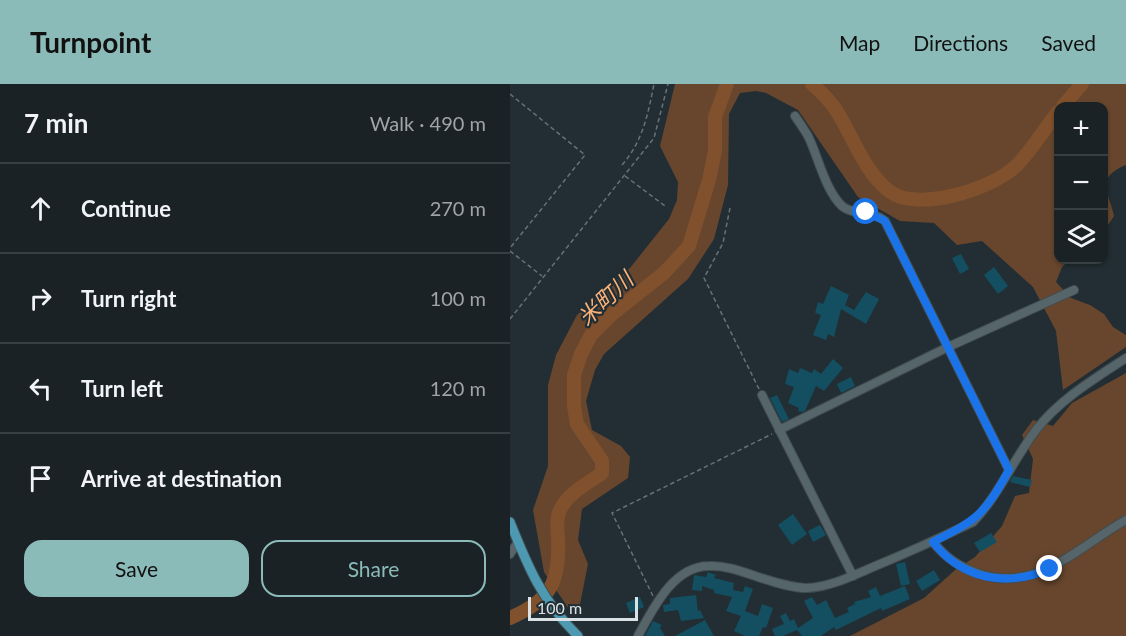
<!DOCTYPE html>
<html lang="en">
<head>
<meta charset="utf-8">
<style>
	:root { --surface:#1a2226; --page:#232a2e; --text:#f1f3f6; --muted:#9fa4a7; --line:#383f43; --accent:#8bbbb9 }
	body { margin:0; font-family:Lato,"Noto Sans JP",sans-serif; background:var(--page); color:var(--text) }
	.controls { position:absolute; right:18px; top:18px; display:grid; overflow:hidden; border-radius:12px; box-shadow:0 2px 4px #0004 }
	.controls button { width:54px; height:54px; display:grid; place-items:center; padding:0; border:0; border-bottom:2px solid var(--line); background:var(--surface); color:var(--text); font:30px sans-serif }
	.scale { position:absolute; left:18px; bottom:15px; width:110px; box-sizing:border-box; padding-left:6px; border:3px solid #dae2e5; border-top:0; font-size:16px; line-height:21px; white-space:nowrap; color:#dae2e5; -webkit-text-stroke:4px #222e33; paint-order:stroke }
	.stop { position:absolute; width:18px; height:18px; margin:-14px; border:4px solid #1a73e8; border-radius:50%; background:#fff }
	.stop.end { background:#1a73e8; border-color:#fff; box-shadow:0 2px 6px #0008 }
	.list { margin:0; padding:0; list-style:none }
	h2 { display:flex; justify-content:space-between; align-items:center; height:78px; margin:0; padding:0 24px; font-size:26px }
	h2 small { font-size:20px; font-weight:400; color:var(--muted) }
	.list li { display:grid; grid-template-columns:39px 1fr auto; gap:18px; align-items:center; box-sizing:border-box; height:90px; padding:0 24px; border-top:2px solid var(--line) }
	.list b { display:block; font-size:22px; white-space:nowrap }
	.list em { font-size:20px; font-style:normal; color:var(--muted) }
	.actions { display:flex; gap:12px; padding:18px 24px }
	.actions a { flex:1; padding:14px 0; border:2px solid var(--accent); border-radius:18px; text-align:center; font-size:21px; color:var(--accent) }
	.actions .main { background:var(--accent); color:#111 }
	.icon { flex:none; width:33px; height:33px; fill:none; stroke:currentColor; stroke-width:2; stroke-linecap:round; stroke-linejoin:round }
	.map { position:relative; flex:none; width:616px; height:552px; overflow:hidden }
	header { display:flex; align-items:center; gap:36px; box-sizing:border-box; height:84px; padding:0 30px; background:var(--accent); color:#111 }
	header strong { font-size:28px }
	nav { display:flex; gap:33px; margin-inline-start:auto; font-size:21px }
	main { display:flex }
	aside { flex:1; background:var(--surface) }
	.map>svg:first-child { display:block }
</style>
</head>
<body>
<header>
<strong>Turnpoint</strong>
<nav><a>Map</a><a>Directions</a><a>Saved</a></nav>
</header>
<main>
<aside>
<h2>7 min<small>Walk · 490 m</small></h2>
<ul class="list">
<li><svg class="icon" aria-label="ahead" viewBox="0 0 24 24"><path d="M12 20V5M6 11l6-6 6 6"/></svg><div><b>Continue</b></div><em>270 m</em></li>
<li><svg class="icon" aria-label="right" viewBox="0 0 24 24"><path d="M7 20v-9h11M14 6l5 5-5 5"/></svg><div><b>Turn right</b></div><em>100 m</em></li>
<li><svg class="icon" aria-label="left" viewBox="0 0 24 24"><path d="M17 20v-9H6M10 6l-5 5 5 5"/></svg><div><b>Turn left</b></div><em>120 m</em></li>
<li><svg class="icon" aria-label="arrive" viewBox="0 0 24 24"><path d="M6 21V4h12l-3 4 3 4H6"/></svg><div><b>Arrive at destination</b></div></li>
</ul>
<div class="actions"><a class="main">Save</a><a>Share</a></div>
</aside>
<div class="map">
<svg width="616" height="552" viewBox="0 0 616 552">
	<rect width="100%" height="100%" fill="#222e33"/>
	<g fill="#67462d">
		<path d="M 165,0 L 616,0 L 616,81 C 584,94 599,108 604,132 L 594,147 L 594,22 L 548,22 L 548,176 L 559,176 L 552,183 L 546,198 L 561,214 L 580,221 L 594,230 L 603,243 L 616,251 L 616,263 L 553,306 L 546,247 L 523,203 L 472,157 L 447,161 L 424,139 L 390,137 L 348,113 L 288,26 L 256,9 L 246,7 L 230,9 L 219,30 L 218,101 L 204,155 L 178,195 L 94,270 L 85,286 L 76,317 L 82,346 L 111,362 L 120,373 L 118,394 L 72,425 L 68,456 L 78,480 L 69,525 L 61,528 L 34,488 L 23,426 L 38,382 L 38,301 L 46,271 L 67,231 L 120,184 L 159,135 L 167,116 L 168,98 L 150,62 Z"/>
		<path d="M 616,289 L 616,552 L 340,552 L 414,514 L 445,486 L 465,473 L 492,442 L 505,412 L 519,409 L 523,375 L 512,351 L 523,336 L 543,342 L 562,319 Z"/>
	</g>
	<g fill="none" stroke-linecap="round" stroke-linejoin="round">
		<g stroke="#80512c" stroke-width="14">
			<path d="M 302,0 C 310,7 318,15 324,23 C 342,49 353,87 379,107 C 407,129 482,105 506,82 C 522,66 534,45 548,28"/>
			<path d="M 553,22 L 572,0"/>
			<path d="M 0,534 C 41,516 50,498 48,454 C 47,445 46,434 50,426 C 57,410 78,399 92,389 L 92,377 L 67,340 L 64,322 L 64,291 L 71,270 L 81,251 L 101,231 L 154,189 L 179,162 L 199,96 L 205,67 L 205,33 L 217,0"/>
		</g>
	</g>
	<g fill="#134f61">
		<path d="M 451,170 L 459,185 L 450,190 L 442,174 Z"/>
		<path d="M 484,183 L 498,202 L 488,210 L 474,191 Z"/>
		<path d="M 321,202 L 339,211 L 335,221 L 344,226 L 356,208 L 369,215 L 356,240 L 331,225 L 324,253 L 318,250 L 316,256 L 303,251 L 311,231 L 305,229 L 308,218 L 313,220 Z"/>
		<path d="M 323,275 L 333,284 L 314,307 L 306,302 L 295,327 L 291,328 L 288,327 L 289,324 L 278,319 L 284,303 L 275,300 L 279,285 L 288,289 L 290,284 L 302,289 L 304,285 L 311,290 Z"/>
		<path d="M 341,293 L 345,302 L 331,309 L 327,300 Z"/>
		<path d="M 267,311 L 279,335 L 272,338 L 260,314 Z"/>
		<path d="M 503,392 L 522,396 L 520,403 L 500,398 Z"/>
		<path d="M 283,430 L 297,450 L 282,461 L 268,441 Z"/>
		<path d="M 310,441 L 316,451 L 303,458 L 298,447 Z"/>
		<path d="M 481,449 L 487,458 L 470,468 L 464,459 Z"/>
		<path d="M 395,478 L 400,500 L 391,502 L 386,480 Z"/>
		<path d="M 424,486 L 430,496 L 412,507 L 406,497 Z"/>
		<path d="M 198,488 L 206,491 L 204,494 L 224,499 L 223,506 L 233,508 L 235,502 L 243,505 L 235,527 L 248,532 L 252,520 L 263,524 L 256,544 L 253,543 L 249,552 L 235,552 L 224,547 L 231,532 L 216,527 L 222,513 L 204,509 L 204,506 L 192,502 L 192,507 L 182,506 L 184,491 L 196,493 Z"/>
		<path d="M 395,502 L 400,515 L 372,527 L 371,524 L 326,546 L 324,543 L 311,552 L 292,552 L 287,546 L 273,552 L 265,552 L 262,545 L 274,540 L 270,532 L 276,529 L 280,537 L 284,535 L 288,544 L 303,534 L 294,517 L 302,513 L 307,521 L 316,516 L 325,534 L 339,528 L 337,524 L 345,520 L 344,518 L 361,513 L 358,507 L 366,503 L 370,512 Z"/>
		<path d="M 186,511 L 188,527 L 190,526 L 194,534 L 171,537 L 168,526 L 154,528 L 153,521 L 160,520 L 160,514 Z"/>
		<path d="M 130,513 L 134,523 L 120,529 L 116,519 Z"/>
		<path d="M 195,536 L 204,552 L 165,552 Z"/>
		<path d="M 143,537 L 152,541 L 150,544 L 155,552 L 135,552 Z"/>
	</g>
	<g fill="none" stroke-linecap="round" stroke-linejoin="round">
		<defs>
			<g id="minor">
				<path d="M 285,32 C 289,38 294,45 298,52 C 308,72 315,106 332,122 C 343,132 363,126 375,137 L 499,386"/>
				<path d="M 252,311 L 343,492"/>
				<path d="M 269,346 L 438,263 L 564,206"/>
				<path d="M 423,458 C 436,474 448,482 467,489 C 525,511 569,462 616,436"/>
				<path d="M 0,470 L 8,458"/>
				<path d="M 128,552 C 143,525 163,482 199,482 C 216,481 233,488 248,493 C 264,498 281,504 297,504 C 320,503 342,492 363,483 C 397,469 430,454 463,438 C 489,411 503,376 526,346 C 549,316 584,295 616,274"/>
			</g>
			<path id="major" d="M 0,438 C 18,483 32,517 68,552"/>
		</defs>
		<use href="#minor" stroke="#404c50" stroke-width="10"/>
		<use href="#major" stroke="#404c50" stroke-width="11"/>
		<g stroke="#677276" stroke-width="1.5" stroke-dasharray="4.5 3" stroke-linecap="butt">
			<path d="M 0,10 L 75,71 L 0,164"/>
			<path d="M 112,81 C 133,57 138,30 144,0"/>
			<path d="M 115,92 L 155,122"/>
			<path d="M 220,124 L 213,159 L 194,194 L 249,305"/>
			<path d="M 0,167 L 32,192"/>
			<path d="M 0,235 L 144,54 L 158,0"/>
			<path d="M 143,512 L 102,429 L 262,350"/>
		</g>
		<use href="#minor" stroke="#56656a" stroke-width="8"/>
		<use href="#major" stroke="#4c99b1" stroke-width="9"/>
	</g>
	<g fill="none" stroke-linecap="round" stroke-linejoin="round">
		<path stroke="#1a73e8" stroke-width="8" d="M 356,128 L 375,137 L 499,386 C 474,431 468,435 423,458 C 453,496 496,503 540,485"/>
	</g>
	<g text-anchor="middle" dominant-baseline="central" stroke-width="4.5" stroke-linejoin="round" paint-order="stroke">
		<g font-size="22" font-style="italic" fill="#fbb27a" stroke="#222e33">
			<text transform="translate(95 214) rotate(-43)">米町川</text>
		</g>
	</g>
</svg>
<div class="controls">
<button>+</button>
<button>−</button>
<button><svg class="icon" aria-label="layers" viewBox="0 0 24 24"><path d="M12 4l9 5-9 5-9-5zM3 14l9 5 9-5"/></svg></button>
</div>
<div class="scale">100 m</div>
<div class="stop" style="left:356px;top:128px"></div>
<div class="stop end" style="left:540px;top:485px"></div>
</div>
</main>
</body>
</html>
